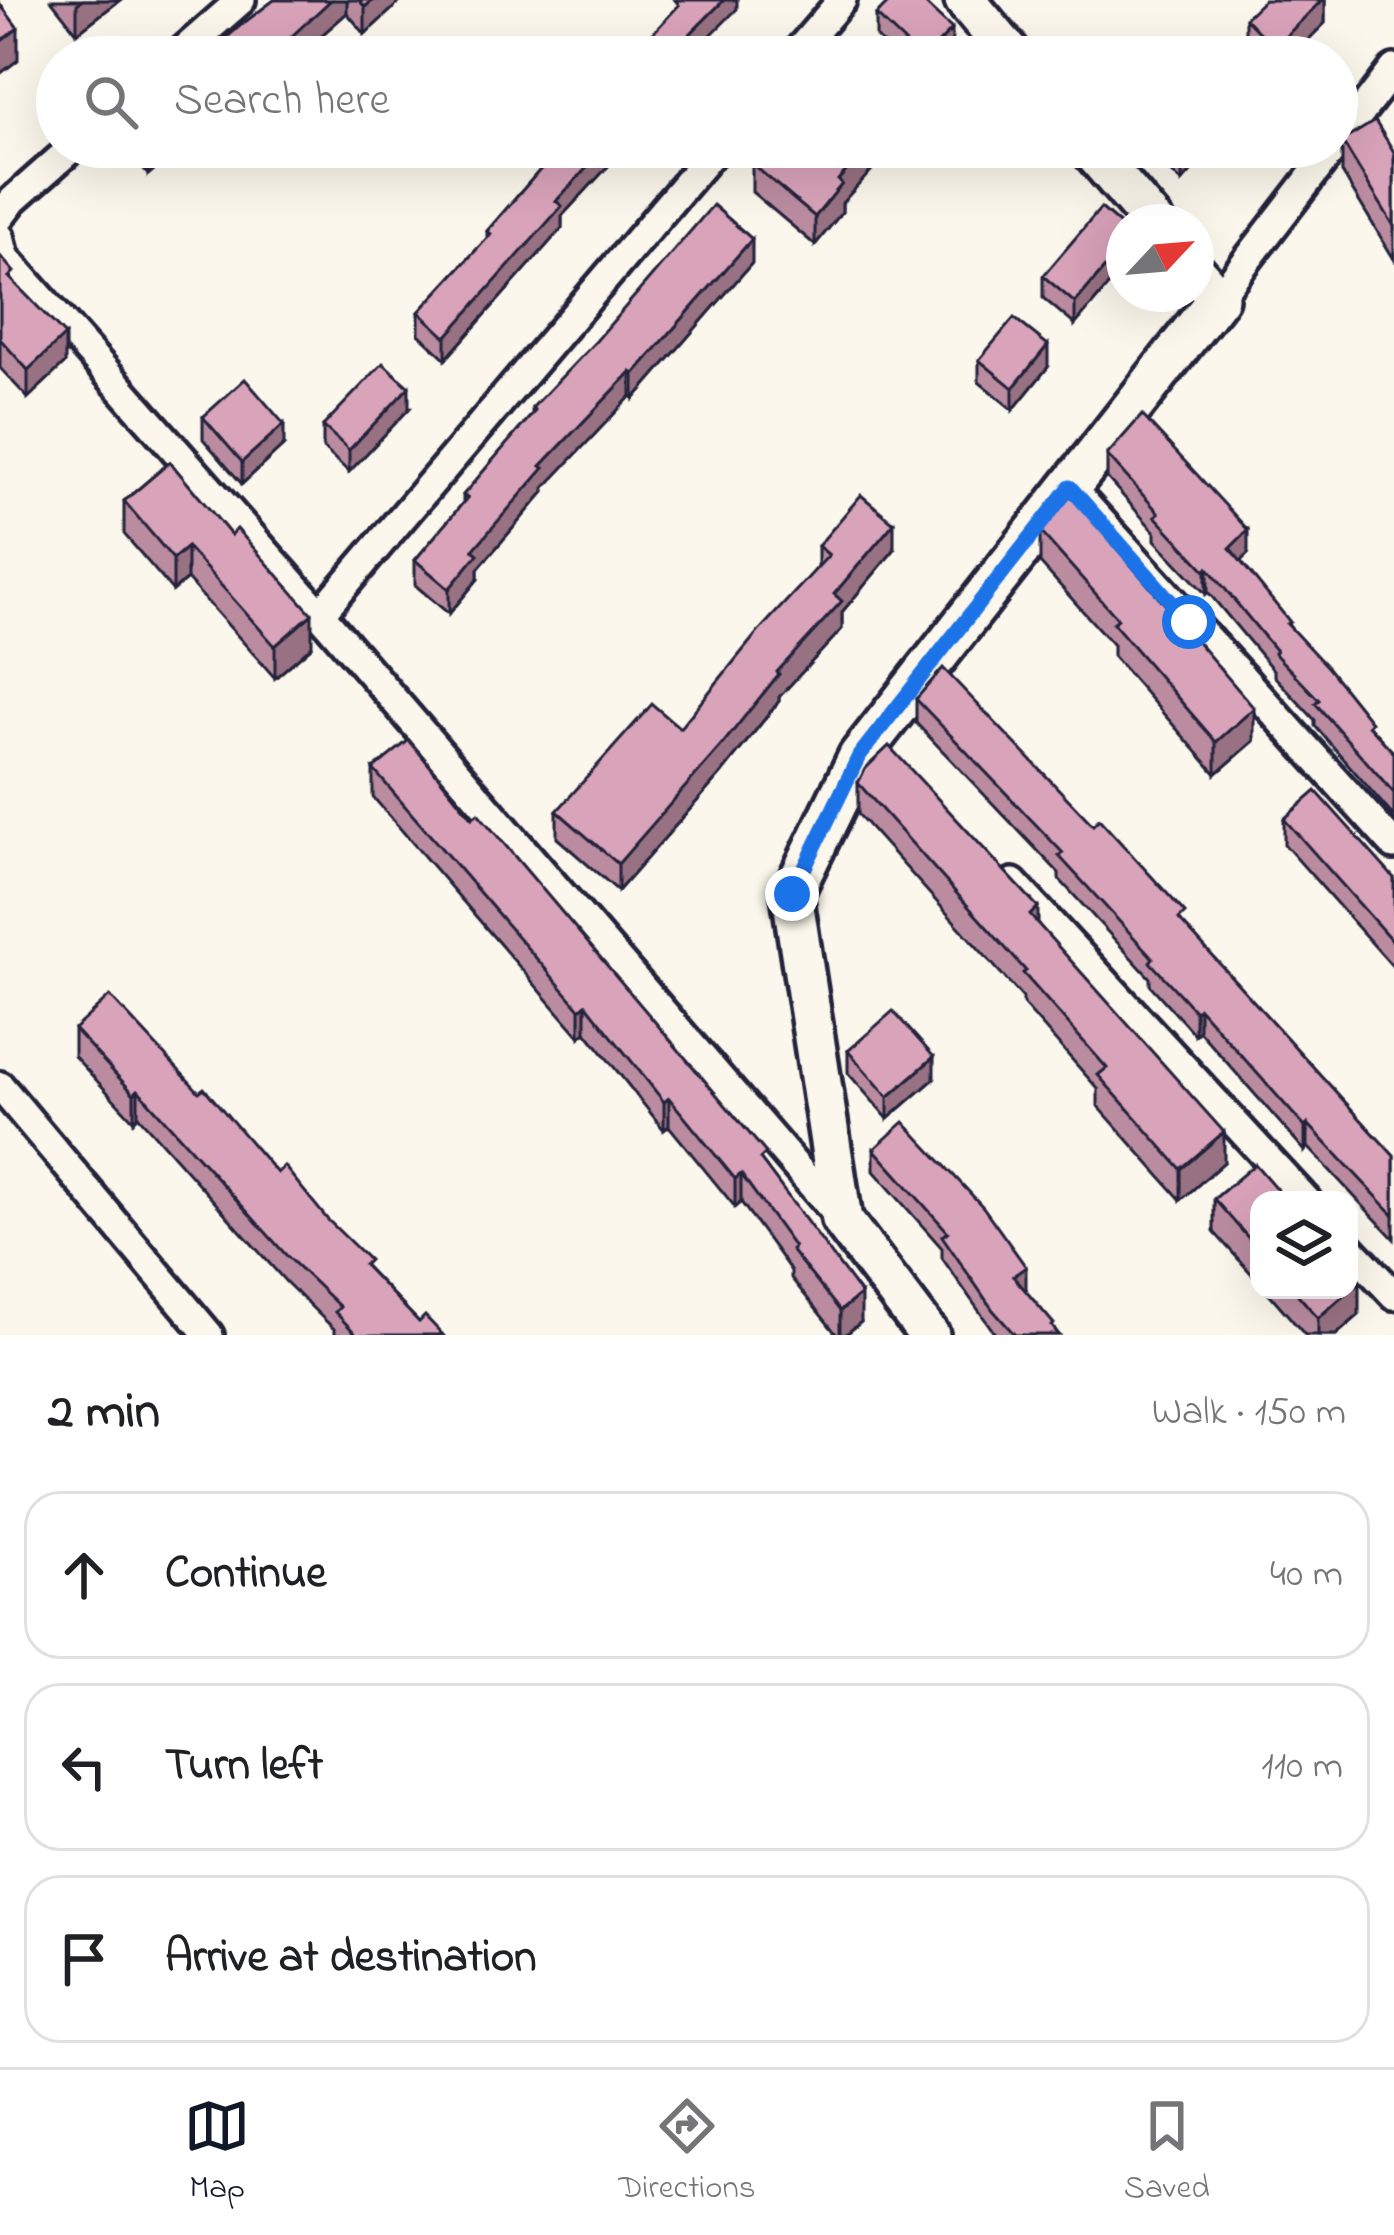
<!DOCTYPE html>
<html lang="en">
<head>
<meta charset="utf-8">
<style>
	:root { --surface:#fff; --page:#f6f6f6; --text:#202124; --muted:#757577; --line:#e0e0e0; --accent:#111827 }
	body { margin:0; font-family:"Indie Flower",sans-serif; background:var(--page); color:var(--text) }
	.controls { position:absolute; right:36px; bottom:36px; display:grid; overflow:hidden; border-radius:24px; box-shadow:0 12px 48px #0002 }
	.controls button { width:108px; height:108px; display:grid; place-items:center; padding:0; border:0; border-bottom:3px solid var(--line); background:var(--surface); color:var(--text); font:60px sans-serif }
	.compass { position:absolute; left:1106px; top:204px; width:108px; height:108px; border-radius:50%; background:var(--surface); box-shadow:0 12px 48px #0002; rotate:64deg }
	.stop { position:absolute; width:36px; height:36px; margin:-27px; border:9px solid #1a73e8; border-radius:50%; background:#fff }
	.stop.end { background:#1a73e8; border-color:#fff; box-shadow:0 3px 12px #0008 }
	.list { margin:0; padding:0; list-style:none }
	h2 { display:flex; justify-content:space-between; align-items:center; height:156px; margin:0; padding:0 48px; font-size:51px }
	h2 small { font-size:39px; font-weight:400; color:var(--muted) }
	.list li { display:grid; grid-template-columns:78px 1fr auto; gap:36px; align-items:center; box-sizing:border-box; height:168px; margin:0 24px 24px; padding:0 24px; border:3px solid var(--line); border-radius:36px }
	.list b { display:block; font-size:45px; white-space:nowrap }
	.list em { font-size:39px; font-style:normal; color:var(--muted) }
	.icon { flex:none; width:66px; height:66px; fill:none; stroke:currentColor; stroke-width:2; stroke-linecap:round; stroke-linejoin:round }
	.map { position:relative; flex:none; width:1394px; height:1335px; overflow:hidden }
	.search { position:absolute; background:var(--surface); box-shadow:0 12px 48px #0002; left:36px; right:36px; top:36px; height:132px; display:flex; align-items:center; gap:30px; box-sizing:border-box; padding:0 42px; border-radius:66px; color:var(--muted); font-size:45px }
	.sheet { height:732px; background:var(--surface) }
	nav { display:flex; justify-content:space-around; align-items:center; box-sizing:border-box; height:168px; border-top:3px solid var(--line); background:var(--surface); font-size:33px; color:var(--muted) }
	nav a { display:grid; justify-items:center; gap:6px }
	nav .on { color:var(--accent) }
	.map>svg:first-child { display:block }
</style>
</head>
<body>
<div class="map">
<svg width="1394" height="1335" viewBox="0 0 1394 1335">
	<rect width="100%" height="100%" fill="#fbf7ec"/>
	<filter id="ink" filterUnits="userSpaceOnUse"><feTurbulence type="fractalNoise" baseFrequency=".00833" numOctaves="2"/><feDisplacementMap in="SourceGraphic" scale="24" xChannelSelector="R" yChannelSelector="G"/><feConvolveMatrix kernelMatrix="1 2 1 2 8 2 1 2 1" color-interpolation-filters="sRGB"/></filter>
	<g filter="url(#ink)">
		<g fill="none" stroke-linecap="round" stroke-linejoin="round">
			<defs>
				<g id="street">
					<path d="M 176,57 L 241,0"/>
					<path d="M 793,57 L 842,0"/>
					<path d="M 1337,143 L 1394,69"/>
					<path d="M 0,217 L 13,200 L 73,147"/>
					<path d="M 0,237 L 5,257 L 320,614 L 842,1220"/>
					<path d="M 1218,298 L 1334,147"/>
					<path d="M 1070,487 L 1394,845"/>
					<path d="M 320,614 L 717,147"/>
					<path d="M 1013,883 L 1306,1200"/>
					<path d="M 0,1086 L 209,1335"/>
					<path d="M 1349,1247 L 1394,1295"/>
				</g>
				<g id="secondary">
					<path d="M 965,0 L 1013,57"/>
					<path d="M 1089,147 L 1153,222"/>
					<path d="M 929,1335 L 842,1220 L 792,894 L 859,756 L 1218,298 L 1196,273"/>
				</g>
			</defs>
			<use href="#street" stroke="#22223b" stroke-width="36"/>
			<use href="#secondary" stroke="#22223b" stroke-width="48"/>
			<use href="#street" stroke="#fbf7ec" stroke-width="27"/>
			<use href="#secondary" stroke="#fbf7ec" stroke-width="39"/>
		</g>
		<g fill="#bb8ca0" stroke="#22223b" stroke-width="3">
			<path d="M 51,0 L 120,0 L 77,33 Z"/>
			<path d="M 274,0 L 402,0 L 365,34 L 347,13 Z"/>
			<path d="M 1325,0 L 1325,23 L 1291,57 L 1257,57 L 1245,44 L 1245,18 Z"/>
			<path d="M 876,15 L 952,51 L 946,57 L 897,57 L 876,37 Z"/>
			<path d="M 1342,141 L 1394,152 L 1394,259 L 1342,173 Z"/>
			<path d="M 127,147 L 181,147 L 148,175 L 127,150 Z"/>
			<path d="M 560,147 L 619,147 L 613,153 L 613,161 L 562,216 L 562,228 L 446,359 L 419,334 L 419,312 L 487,238 L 487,231 Z"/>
			<path d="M 1144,147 L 1213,147 L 1182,182 Z"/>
			<path d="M 752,164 L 842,203 L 842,212 L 815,245 L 752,192 Z"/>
			<path d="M 1124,228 L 1124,267 L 1075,325 L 1043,298 L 1043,276 Z"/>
			<path d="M 0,256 L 14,283 L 65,363 L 28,398 L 0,368 Z"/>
			<path d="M 752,263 L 634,399 L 631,396 L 544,488 L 544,492 L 478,569 L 478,579 L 449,614 L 415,585 L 415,560 L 463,503 L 463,495 L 532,415 L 532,408 Z"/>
			<path d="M 979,360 L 1048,367 L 1013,410 L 979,382 Z"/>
			<path d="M 409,409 L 349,472 L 323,448 L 323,426 Z"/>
			<path d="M 203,417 L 284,445 L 242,484 L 203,439 Z"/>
			<path d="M 1107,455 L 1248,554 L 1240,561 L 1290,627 L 1371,728 L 1394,753 L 1394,817 L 1315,726 L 1315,720 L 1274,676 L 1274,671 L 1208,592 L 1206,594 L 1155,540 L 1155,532 L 1107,478 Z"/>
			<path d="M 170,462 L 312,646 L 275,678 L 187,579 L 173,591 L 124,534 L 124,501 Z"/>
			<path d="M 1040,531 L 1254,741 L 1216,774 L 1113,656 L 1113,645 L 1040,563 Z"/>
			<path d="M 818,546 L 894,550 L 842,612 L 842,629 L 779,697 L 779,701 L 721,774 L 618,891 L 557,838 L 557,811 L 680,728 L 818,567 Z"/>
			<path d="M 916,699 L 1185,926 L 1394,1156 L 1394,1239 L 1308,1147 L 1305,1151 L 1199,1031 L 1195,1035 L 1150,985 L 1150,978 L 1059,879 L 1059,873 L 916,723 Z"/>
			<path d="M 373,769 L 472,818 L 766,1167 L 861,1322 L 845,1335 L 837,1335 L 791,1278 L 791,1271 L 741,1202 L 735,1207 L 669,1126 L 664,1130 L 586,1032 L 580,1037 L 373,797 Z"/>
			<path d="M 858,783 L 1038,924 L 1224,1162 L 1181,1200 L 1098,1106 L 1098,1089 L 1023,1004 L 1023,998 L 858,814 Z"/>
			<path d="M 1284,819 L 1394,878 L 1394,968 L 1284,844 Z"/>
			<path d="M 74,1029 L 199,1092 L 419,1322 L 443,1335 L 335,1335 L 335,1330 L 286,1282 L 138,1116 L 134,1121 L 74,1056 Z"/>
			<path d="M 848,1051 L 934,1079 L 888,1119 L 848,1073 Z"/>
			<path d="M 874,1149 L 1026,1289 L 1024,1290 L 1059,1335 L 996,1335 L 942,1258 L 942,1248 L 874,1171 Z"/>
			<path d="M 1214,1199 L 1259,1200 L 1259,1282 L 1214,1232 Z"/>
			<path d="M 1266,1290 L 1349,1290 L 1359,1315 L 1336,1335 L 1305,1335 Z"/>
		</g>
		<g fill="#987282" stroke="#22223b" stroke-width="3">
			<path d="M 83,0 L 120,0 L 77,33 L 77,4 Z"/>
			<path d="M 331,0 L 347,0 L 347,13 L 297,57 L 268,57 Z"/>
			<path d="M 373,0 L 402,0 L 365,34 L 365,7 Z"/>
			<path d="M 724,0 L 737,0 L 737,9 L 689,57 L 670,57 L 670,54 Z"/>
			<path d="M 1314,0 L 1325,0 L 1325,23 L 1291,57 L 1274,57 L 1274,48 Z"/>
			<path d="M 18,28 L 18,60 L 0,74 L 0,42 Z"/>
			<path d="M 952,29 L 952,51 L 946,57 L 925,57 Z"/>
			<path d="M 150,147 L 181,147 L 148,175 L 148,149 Z"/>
			<path d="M 606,147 L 619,147 L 613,153 L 613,161 L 562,216 L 562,228 L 446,359 L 446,337 L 556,201 Z"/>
			<path d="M 868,147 L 893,147 L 842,203 L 842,212 L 815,245 L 815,217 L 838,180 Z"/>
			<path d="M 1185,147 L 1213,147 L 1182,182 L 1182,150 Z"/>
			<path d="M 752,239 L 752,263 L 634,399 L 634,374 Z"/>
			<path d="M 1124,245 L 1124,267 L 1075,325 L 1075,303 Z"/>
			<path d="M 65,335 L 65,363 L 28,398 L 28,370 Z"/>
			<path d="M 1048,345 L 1048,367 L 1013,410 L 1013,388 Z"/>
			<path d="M 631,372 L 631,396 L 544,488 L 544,492 L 478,569 L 478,579 L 449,614 L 449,589 L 473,550 L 541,466 Z"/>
			<path d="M 409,387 L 409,409 L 349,472 L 349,450 Z"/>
			<path d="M 284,424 L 284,445 L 242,484 L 242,462 Z"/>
			<path d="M 894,523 L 894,550 L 842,612 L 842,629 L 779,697 L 779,701 L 721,774 L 618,891 L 618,864 L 777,672 L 834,594 Z"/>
			<path d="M 1248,530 L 1248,554 L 1230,572 L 1230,548 Z"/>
			<path d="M 187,547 L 187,579 L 173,591 L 173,559 Z"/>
			<path d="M 1208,568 L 1208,592 L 1206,594 L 1206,571 Z"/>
			<path d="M 312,614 L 312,646 L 275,678 L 275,646 Z"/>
			<path d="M 1254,708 L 1254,741 L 1216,774 L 1216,742 Z"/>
			<path d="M 1038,907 L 1038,938 L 1030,915 Z"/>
			<path d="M 586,1004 L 586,1032 L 580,1037 L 580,1009 Z"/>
			<path d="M 1199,1008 L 1199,1031 L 1195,1035 L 1195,1011 Z"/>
			<path d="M 934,1057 L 934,1079 L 888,1119 L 888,1097 Z"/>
			<path d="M 138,1090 L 138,1116 L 134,1121 L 134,1094 Z"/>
			<path d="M 669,1098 L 669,1126 L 664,1130 L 664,1102 Z"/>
			<path d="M 1308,1124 L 1308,1147 L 1305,1151 L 1305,1127 Z"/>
			<path d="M 1224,1132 L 1224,1162 L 1181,1200 L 1181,1169 Z"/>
			<path d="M 741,1174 L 741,1202 L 735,1207 L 735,1179 Z"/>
			<path d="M 1026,1267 L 1026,1289 L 1013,1298 L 1013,1276 Z"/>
			<path d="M 1359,1282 L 1359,1315 L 1336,1335 L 1318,1335 L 1318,1318 Z"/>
			<path d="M 861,1294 L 861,1322 L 845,1335 L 840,1335 L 840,1311 Z"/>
		</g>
		<g fill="#d9a3ba" stroke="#22223b" stroke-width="3">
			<path d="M 274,0 L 331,0 L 269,57 L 204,57 L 241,25 Z"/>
			<path d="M 359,0 L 373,0 L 365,7 Z"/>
			<path d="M 675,0 L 724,0 L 670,54 L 673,57 L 631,57 L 679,5 Z"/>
			<path d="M 891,0 L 921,0 L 952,29 L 925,57 L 920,57 L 876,15 Z"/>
			<path d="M 1264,0 L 1322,0 L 1274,48 L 1245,18 Z"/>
			<path d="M 0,4 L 18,28 L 0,42 Z"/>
			<path d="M 1375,121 L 1394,152 L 1394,226 L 1342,141 Z"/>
			<path d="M 560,147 L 606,147 L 556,201 L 562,206 L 446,337 L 419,312 L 491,234 L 487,231 Z"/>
			<path d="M 766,147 L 868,147 L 838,180 L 842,184 L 815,217 L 752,164 Z"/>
			<path d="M 713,205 L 752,239 L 634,374 L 631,372 L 541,466 L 544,468 L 473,550 L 478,554 L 449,589 L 415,560 L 467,498 L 463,495 L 535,411 L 532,408 L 596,341 Z"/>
			<path d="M 1101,208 L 1124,228 L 1124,245 L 1075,303 L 1043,276 Z"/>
			<path d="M 0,256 L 14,272 L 9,277 L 65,335 L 28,370 L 0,339 Z"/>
			<path d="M 1014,318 L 1048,345 L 1013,388 L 979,360 Z"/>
			<path d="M 383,363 L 409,387 L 349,450 L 323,426 Z"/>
			<path d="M 245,379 L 284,424 L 242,462 L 203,417 Z"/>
			<path d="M 1142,415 L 1248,530 L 1230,548 L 1290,622 L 1287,624 L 1328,668 L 1371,722 L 1368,725 L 1394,753 L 1394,793 L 1315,703 L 1319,700 L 1274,653 L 1276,651 L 1208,568 L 1206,571 L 1155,516 L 1159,513 L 1107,455 Z"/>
			<path d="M 170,462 L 231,535 L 237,529 L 312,614 L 275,646 L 187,547 L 173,559 L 124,501 Z"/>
			<path d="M 1071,494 L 1254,708 L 1216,742 L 1113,623 L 1118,619 L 1040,531 Z"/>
			<path d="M 861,495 L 894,523 L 834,594 L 842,601 L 777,672 L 779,674 L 721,746 L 618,864 L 557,811 L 652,704 L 680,728 L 757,633 L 829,555 L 818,546 Z"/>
			<path d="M 943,668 L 1093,825 L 1099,819 L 1185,913 L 1179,919 L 1394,1156 L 1394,1215 L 1308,1124 L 1305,1127 L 1199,1008 L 1195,1011 L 1150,962 L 1153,958 L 1059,856 L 1063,853 L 916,699 Z"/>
			<path d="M 409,740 L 472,818 L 478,813 L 766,1153 L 760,1159 L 861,1294 L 840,1311 L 791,1250 L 794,1247 L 741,1174 L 735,1179 L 669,1098 L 664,1102 L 586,1004 L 580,1009 L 373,769 Z"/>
			<path d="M 889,746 L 1038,907 L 1030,915 L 1224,1132 L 1181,1169 L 1098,1075 L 1107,1068 L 1023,973 L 1026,971 L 858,783 L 865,769 Z"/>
			<path d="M 1316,791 L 1394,878 L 1394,943 L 1284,819 Z"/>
			<path d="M 110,996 L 199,1092 L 204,1088 L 277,1173 L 284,1166 L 327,1219 L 369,1260 L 364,1265 L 419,1322 L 425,1316 L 443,1335 L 357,1335 L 335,1312 L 340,1307 L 286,1255 L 138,1090 L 134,1094 L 74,1029 Z"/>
			<path d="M 893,1011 L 934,1057 L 888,1097 L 848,1051 Z"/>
			<path d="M 904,1122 L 983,1207 L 1026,1267 L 1013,1276 L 1054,1324 L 1052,1326 L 1059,1335 L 1015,1335 L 993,1310 L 942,1236 L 948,1232 L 874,1149 Z"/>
			<path d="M 1255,1164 L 1286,1200 L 1259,1200 L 1259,1250 L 1214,1199 Z"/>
			<path d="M 1349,1272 L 1359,1282 L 1318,1318 L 1294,1290 L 1349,1290 Z"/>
		</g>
	</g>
	<g fill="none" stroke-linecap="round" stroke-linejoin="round" filter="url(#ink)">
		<path stroke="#1a73e8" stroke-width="15" d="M 792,894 L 859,756 L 1070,487 L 1189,622"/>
	</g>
</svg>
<div class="controls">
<button><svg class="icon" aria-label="layers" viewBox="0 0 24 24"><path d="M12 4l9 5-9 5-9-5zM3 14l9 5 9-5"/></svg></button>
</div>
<svg class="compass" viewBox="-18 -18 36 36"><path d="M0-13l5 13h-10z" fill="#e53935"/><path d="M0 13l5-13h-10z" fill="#757577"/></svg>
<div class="stop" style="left:1189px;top:622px"></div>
<div class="stop end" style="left:792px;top:894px"></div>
<div class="search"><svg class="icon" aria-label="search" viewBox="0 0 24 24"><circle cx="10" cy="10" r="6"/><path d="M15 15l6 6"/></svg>Search here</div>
</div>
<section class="sheet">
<h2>2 min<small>Walk · 150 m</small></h2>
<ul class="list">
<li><svg class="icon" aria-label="ahead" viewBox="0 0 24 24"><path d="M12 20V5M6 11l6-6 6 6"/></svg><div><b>Continue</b></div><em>40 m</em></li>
<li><svg class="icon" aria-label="left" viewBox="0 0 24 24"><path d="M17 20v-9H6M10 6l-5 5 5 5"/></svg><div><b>Turn left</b></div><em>110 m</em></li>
<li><svg class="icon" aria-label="arrive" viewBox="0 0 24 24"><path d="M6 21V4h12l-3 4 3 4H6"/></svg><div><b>Arrive at destination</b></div></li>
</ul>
</section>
<nav>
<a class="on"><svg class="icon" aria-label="map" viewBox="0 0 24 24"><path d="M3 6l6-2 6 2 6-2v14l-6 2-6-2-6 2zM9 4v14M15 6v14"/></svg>Map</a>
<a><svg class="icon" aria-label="directions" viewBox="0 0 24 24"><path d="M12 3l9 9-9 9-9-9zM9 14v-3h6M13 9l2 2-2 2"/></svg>Directions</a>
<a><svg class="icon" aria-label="saved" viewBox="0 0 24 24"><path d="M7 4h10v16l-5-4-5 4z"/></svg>Saved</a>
</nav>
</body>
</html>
